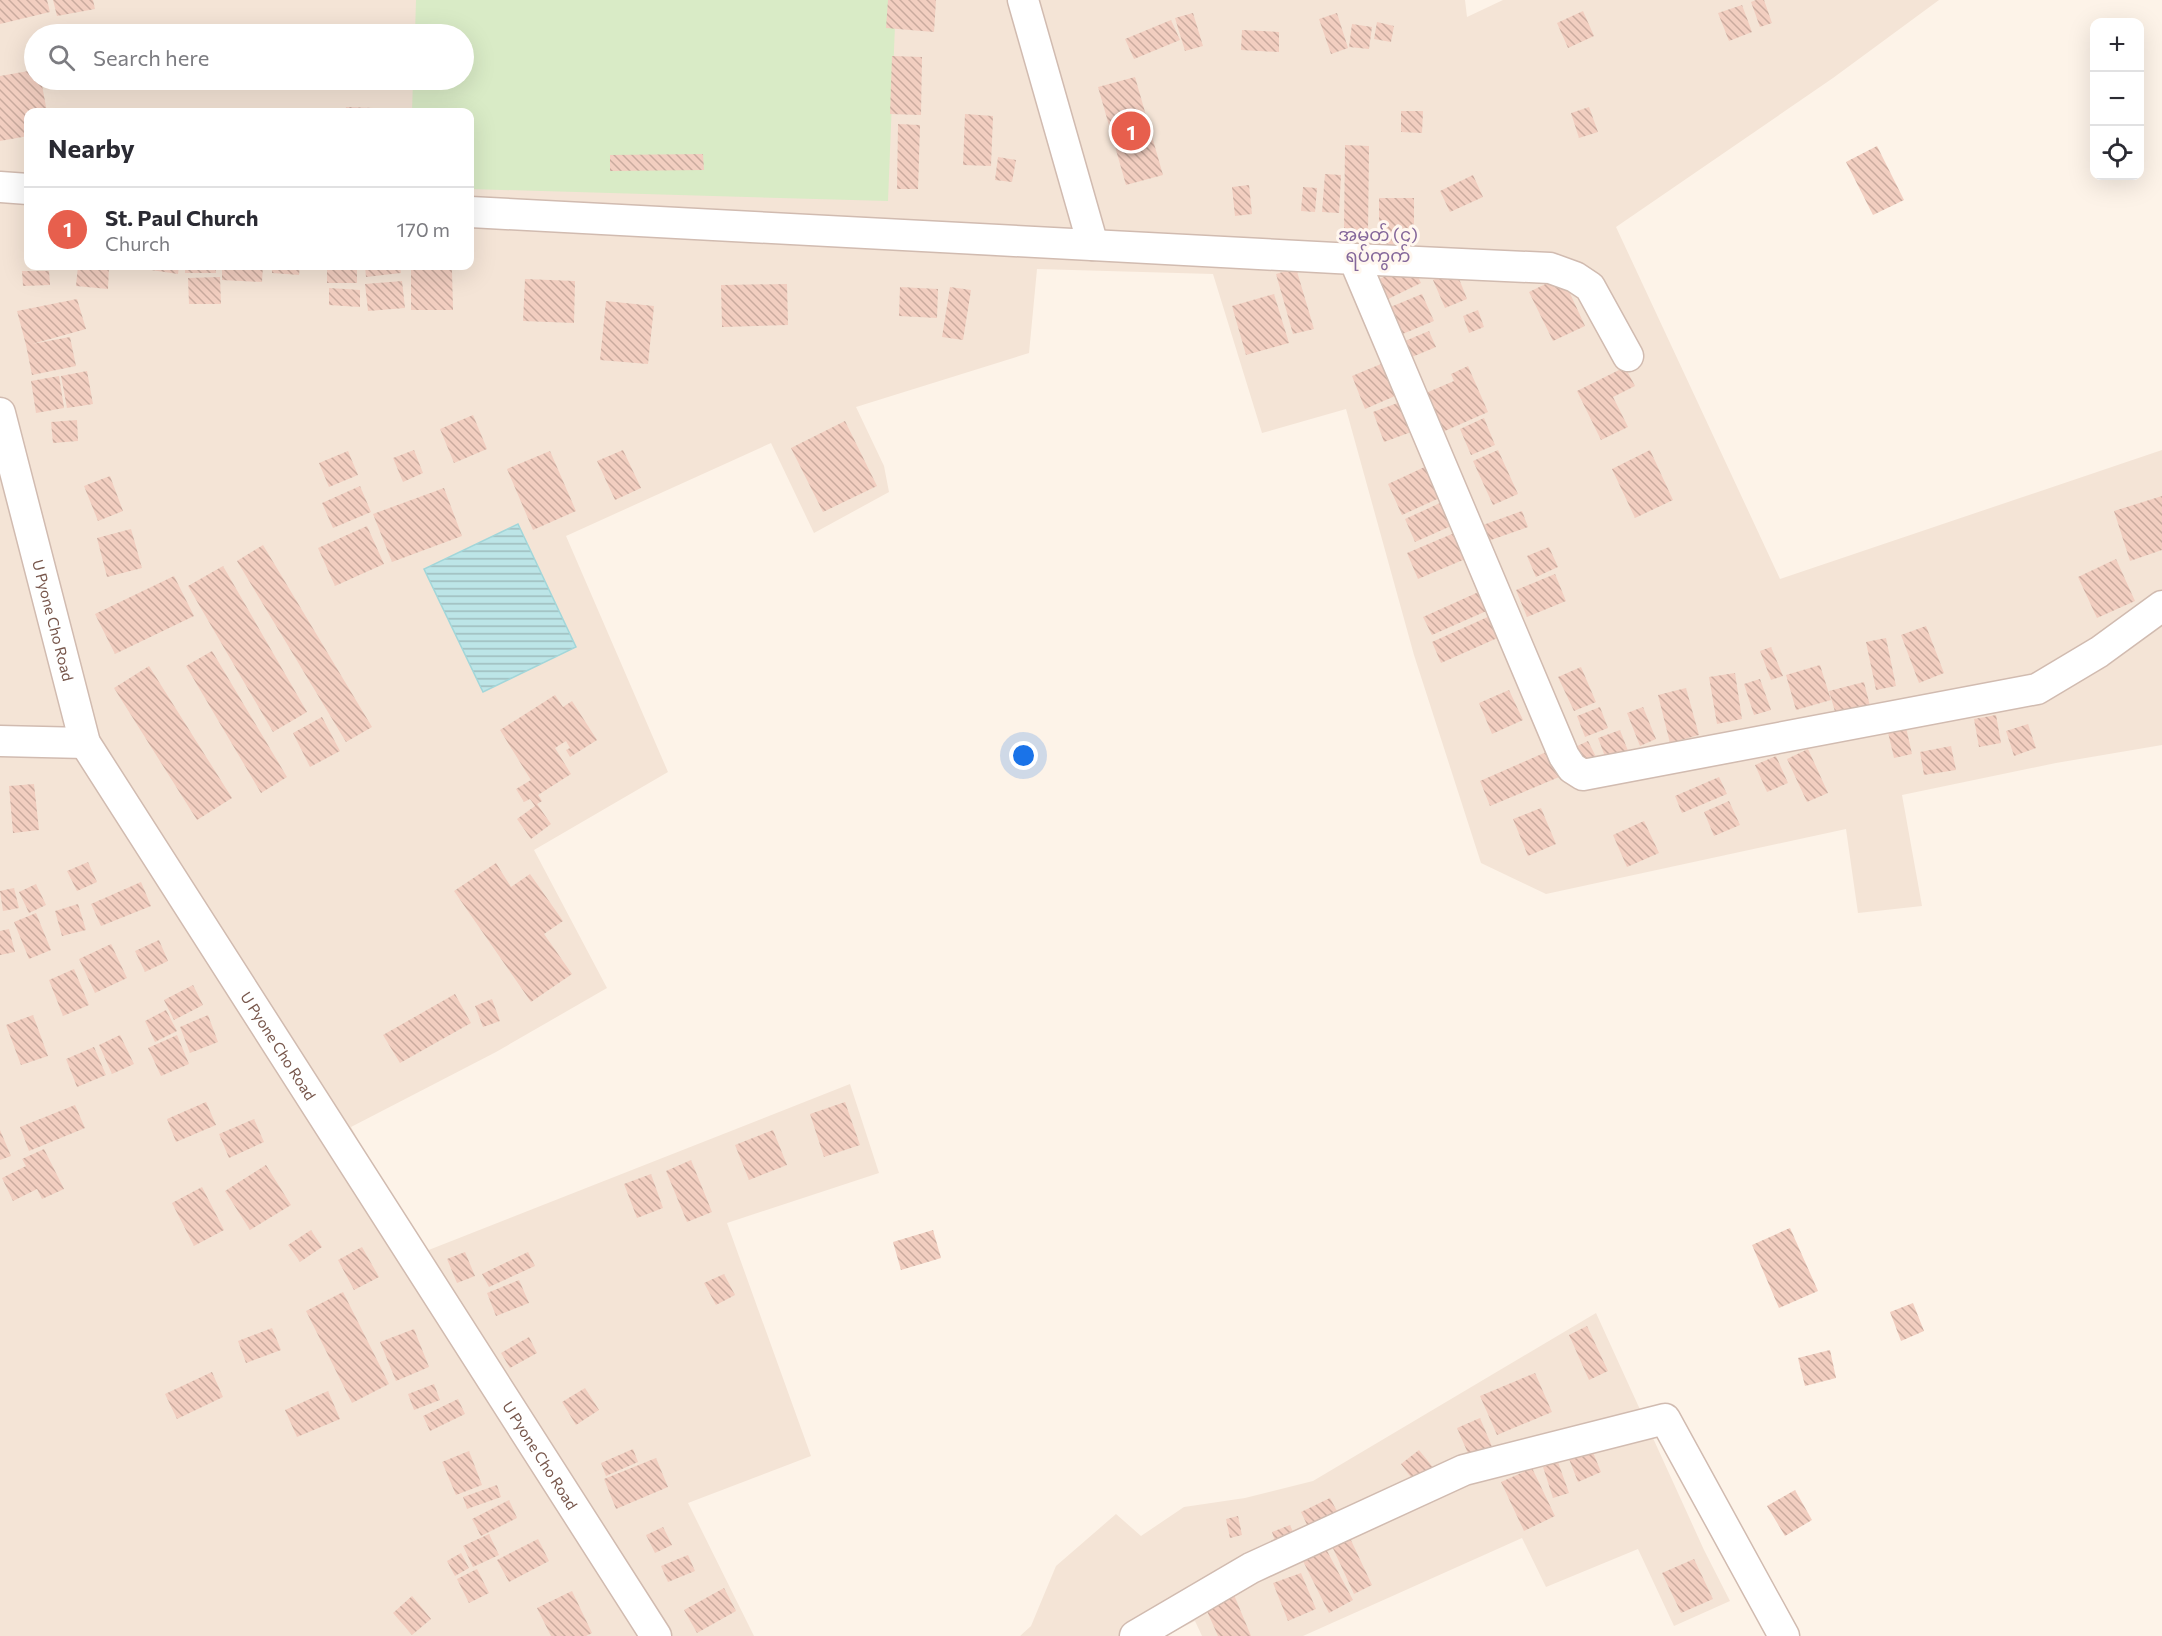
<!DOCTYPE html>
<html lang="en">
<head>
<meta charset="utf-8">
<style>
	:root { --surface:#fff; --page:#f7f7f7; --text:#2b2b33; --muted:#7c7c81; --line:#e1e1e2; --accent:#e75f4d }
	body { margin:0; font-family:Commissioner,"Noto Sans Myanmar",sans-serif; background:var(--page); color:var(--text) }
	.controls { position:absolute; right:18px; top:18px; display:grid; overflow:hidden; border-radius:12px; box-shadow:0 6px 24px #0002 }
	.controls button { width:54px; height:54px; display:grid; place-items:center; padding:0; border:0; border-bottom:2px solid var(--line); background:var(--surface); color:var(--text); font:30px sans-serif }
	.you { position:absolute; left:1024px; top:756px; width:21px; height:21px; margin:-15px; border:4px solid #fff; border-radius:50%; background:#1a73e8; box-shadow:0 0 0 9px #1a73e833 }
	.badge { display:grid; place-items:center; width:39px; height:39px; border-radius:50%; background:var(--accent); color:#fff; font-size:20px; font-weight:700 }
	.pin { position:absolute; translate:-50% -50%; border:3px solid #fff; box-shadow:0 2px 6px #0006 }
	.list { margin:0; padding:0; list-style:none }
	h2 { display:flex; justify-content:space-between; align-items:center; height:78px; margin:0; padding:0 24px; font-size:26px }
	h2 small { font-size:20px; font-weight:400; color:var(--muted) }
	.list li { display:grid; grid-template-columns:39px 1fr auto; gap:18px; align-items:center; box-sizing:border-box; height:84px; padding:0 24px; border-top:2px solid var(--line) }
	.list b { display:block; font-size:22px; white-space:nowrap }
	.list p { margin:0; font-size:20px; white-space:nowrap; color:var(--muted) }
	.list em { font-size:20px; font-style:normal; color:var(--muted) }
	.icon { flex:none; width:33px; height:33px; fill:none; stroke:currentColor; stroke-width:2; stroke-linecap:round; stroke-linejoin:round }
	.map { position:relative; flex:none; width:2162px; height:1636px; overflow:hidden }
	.search { position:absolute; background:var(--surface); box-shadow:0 6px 24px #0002; left:24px; top:24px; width:450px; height:66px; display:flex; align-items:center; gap:15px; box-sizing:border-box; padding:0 21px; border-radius:33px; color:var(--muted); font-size:22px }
	.panel { position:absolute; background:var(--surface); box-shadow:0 6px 24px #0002; left:24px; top:108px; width:450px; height:162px; border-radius:12px }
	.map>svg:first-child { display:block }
</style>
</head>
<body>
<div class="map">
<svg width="2162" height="1636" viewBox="0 0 2162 1636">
	<defs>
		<pattern id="water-rules" width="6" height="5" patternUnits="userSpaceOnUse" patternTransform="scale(1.5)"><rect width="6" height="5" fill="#bce5e7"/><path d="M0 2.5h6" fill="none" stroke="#9ebcbd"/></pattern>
		<pattern id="building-back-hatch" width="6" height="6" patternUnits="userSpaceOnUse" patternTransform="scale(1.5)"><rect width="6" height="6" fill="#f2cec0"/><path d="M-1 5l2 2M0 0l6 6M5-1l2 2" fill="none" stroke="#c9aa9e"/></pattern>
	</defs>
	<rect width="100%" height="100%" fill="#fdf3e8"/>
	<g fill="#f4e4d6" fill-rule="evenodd">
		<path d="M 0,0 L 1465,0 L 1467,17 L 1503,0 L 1939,0 L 1833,78 L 1616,227 L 1780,579 L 2162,450 L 2162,745 L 2056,763 L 1902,795 L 1922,906 L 1858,913 L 1846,829 L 1546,894 L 1481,863 L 1414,655 L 1346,409 L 1262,433 L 1213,274 L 1037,269 L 1029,353 L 856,407 L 884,466 L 889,492 L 814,533 L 771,443 L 566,536 L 668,772 L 534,850 L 607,988 L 496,1052 L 351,1127 L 421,1253 L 850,1084 L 879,1173 L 727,1223 L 811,1456 L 688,1503 L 754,1636 L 0,1636 ZM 34,34 L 464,34 L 464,80 L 34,80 ZM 28,112 L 470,112 L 470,266 L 28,266 Z"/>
		<path d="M 1596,1313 L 1704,1550 L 1730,1601 L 1674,1626 L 1638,1549 L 1546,1587 L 1522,1538 L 1303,1636 L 1202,1636 L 1195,1621 L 1165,1636 L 1020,1636 L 1031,1626 L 1056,1566 L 1116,1514 L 1141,1536 L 1184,1507 L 1245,1498 L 1313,1481 Z"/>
	</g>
	<path fill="#d9ebc6" d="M 416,0 L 896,0 L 888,201 L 470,189 L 470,112 L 412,112 L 413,80 L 464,80 L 464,34 L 415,34 Z"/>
	<path fill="url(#water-rules)" stroke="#a2d6d9" stroke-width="1.5" d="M 518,524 L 576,647 L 483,692 L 424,569 Z"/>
	<g fill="url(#building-back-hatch)">
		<path d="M 0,0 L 47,0 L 50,12 L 0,24 Z"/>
		<path d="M 53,0 L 93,0 L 95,9 L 57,16 Z"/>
		<path d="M 888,0 L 936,0 L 934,32 L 886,28 Z"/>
		<path d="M 1756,0 L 1764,0 L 1772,23 L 1760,27 L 1751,2 Z"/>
		<path d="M 1742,5 L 1752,32 L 1729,41 L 1718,13 Z"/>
		<path d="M 1583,11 L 1594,36 L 1568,48 L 1557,23 Z"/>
		<path d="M 1193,13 L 1203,46 L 1185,51 L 1175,18 Z"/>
		<path d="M 1337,13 L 1348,48 L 1331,54 L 1319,19 Z"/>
		<path d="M 1171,20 L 1180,40 L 1134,59 L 1125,39 Z"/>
		<path d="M 1377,22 L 1394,26 L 1391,42 L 1374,39 Z"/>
		<path d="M 1352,24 L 1372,27 L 1369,49 L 1349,47 Z"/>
		<path d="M 1242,30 L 1279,32 L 1279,52 L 1241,50 Z"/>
		<path d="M 892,56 L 922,57 L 921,115 L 890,114 Z"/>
		<path d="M 34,70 L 34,80 L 41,80 L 47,112 L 28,112 L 28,136 L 0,141 L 0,76 Z"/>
		<path d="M 1135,77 L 1163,175 L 1126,185 L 1098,87 Z"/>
		<path d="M 346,107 L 402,109 L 401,112 L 345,112 Z"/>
		<path d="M 1589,107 L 1598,132 L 1579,138 L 1571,113 Z"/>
		<path d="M 1401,111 L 1423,111 L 1422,133 L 1401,132 Z"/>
		<path d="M 965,114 L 993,116 L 991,166 L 963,165 Z"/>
		<path d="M 898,124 L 920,125 L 918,189 L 897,189 Z"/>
		<path d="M 1345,145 L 1369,146 L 1368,232 L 1344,232 Z"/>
		<path d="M 1877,146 L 1904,200 L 1873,215 L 1846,162 Z"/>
		<path d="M 703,154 L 704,170 L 610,171 L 610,155 Z"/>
		<path d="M 998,157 L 1016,160 L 1012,182 L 995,180 Z"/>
		<path d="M 1325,174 L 1341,175 L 1339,213 L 1322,212 Z"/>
		<path d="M 1473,175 L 1483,197 L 1450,212 L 1440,191 Z"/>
		<path d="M 1249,185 L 1252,214 L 1235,216 L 1232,187 Z"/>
		<path d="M 1303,187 L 1317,188 L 1315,212 L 1301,211 Z"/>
		<path d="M 1379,198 L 1414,198 L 1414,246 L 1379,245 Z"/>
		<path d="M 1412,264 L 1421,283 L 1386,300 L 1377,280 Z"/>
		<path d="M 78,266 L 109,266 L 108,289 L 76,286 Z"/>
		<path d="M 152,266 L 179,266 L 178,274 L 151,270 Z"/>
		<rect x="185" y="266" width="31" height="7"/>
		<path d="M 222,266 L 263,266 L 262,282 L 222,280 Z"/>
		<path d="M 272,266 L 300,266 L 299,275 L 272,273 Z"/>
		<rect x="327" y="266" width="30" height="17"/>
		<path d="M 365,266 L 400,266 L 401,273 L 366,277 Z"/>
		<path d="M 1296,268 L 1314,329 L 1293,334 L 1276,274 Z"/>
		<path d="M 411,270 L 452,270 L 453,310 L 411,310 Z"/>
		<path d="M 22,271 L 49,271 L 50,285 L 23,286 Z"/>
		<path d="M 1456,271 L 1467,299 L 1445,308 L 1433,280 Z"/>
		<path d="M 1562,276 L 1585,326 L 1553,341 L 1529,292 Z"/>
		<path d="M 220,277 L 221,304 L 189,304 L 188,278 Z"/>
		<path d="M 525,279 L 575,281 L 574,323 L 523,321 Z"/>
		<path d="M 402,281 L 405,308 L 368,311 L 365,284 Z"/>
		<path d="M 787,284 L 788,325 L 722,327 L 721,285 Z"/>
		<path d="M 900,287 L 938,289 L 937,318 L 899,316 Z"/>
		<path d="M 950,287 L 971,290 L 963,340 L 942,337 Z"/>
		<path d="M 329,288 L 360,290 L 360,307 L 329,305 Z"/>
		<path d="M 1274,294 L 1289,343 L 1246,355 L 1232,306 Z"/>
		<path d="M 1422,294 L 1434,321 L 1400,335 L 1388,308 Z"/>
		<path d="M 77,299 L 86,329 L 32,344 L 70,337 L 76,366 L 32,375 L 26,345 L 17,311 Z"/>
		<path d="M 606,301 L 654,306 L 648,364 L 600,360 Z"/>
		<path d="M 1478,310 L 1484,327 L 1469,333 L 1463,316 Z"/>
		<path d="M 1429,331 L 1436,347 L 1412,357 L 1405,341 Z"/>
		<path d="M 1381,364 L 1395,396 L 1365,409 L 1352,376 Z"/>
		<path d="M 1468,366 L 1488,412 L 1438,434 L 1421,395 L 1454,381 L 1451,374 Z"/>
		<path d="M 1625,367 L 1635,386 L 1613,397 L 1628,427 L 1601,440 L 1577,391 Z"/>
		<path d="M 87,371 L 93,404 L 67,408 L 61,376 Z"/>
		<path d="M 59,376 L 64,408 L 36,413 L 31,381 Z"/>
		<path d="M 1403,401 L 1414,431 L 1384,442 L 1373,412 Z"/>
		<path d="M 473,415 L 487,449 L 454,463 L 440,429 Z"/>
		<path d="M 1484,418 L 1495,445 L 1471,455 L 1460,429 Z"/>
		<path d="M 77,420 L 78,441 L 53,443 L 51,422 Z"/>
		<path d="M 845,421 L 877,486 L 823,512 L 791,448 Z"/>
		<path d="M 414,450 L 423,473 L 403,482 L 393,458 Z"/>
		<path d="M 623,450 L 641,488 L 615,500 L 597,461 Z"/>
		<path d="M 1498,450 L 1518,494 L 1493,505 L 1473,461 Z"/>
		<path d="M 1650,450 L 1673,500 L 1635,518 L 1612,469 Z"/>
		<path d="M 348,451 L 358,475 L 329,487 L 319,463 Z"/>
		<path d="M 550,451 L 576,511 L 533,530 L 507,469 Z"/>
		<path d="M 1431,464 L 1446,495 L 1402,515 L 1388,484 Z"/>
		<path d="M 110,476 L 123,511 L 98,521 L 84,486 Z"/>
		<path d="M 360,486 L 371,512 L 333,528 L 322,503 Z"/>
		<path d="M 444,488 L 462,536 L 392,562 L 373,514 Z"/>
		<path d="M 2162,496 L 2162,550 L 2130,561 L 2114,511 Z"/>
		<path d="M 1440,503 L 1451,526 L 1415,542 L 1405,519 Z"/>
		<path d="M 1522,511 L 1528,527 L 1488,541 L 1483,525 Z"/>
		<path d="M 367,526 L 384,564 L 335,586 L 318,548 Z"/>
		<path d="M 131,529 L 142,568 L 107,577 L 97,538 Z"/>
		<path d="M 1459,531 L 1470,557 L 1418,579 L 1407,553 Z"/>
		<path d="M 263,545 L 372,727 L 346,742 L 237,561 Z"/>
		<path d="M 1549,547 L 1558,567 L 1536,577 L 1527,556 Z"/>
		<path d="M 2116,559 L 2135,601 L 2097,618 L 2078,577 Z"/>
		<path d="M 223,566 L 307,712 L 273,732 L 188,586 Z"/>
		<path d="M 1555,574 L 1566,601 L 1527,617 L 1516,590 Z"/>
		<path d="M 174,576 L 194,616 L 115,654 L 95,614 Z"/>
		<path d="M 1483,590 L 1491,609 L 1432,635 L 1423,617 Z"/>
		<path d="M 1492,615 L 1502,636 L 1441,663 L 1432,642 Z"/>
		<path d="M 1926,626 L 1944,673 L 1919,683 L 1901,635 Z"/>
		<path d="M 1886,638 L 1896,686 L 1876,690 L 1866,642 Z"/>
		<path d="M 1771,647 L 1783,676 L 1771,680 L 1760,651 Z"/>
		<path d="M 212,651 L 287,777 L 261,793 L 186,666 Z"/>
		<path d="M 1820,665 L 1831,700 L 1796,710 L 1786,675 Z"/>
		<path d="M 149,666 L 232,798 L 197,820 L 114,688 Z"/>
		<path d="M 1581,667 L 1596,702 L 1574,711 L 1558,677 Z"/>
		<path d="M 1735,673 L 1742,719 L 1717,724 L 1709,677 Z"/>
		<path d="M 1760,679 L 1771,710 L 1754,715 L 1744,684 Z"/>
		<path d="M 1864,682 L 1870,706 L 1836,715 L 1829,691 Z"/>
		<path d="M 1686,688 L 1699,735 L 1670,743 L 1658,695 Z"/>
		<path d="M 1509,690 L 1523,720 L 1492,734 L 1479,703 Z"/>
		<path d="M 555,695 L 563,707 L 572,701 L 597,740 L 570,757 L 566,750 L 570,748 L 566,741 L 555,748 L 571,774 L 538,795 L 542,801 L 537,804 L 551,824 L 531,839 L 517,819 L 535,806 L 530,799 L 524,802 L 516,789 L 531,780 L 500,730 Z"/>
		<path d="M 1600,707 L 1608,728 L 1585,737 L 1577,716 Z"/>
		<path d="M 1643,707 L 1656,739 L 1640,746 L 1627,713 Z"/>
		<path d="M 1996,715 L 2001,743 L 1979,747 L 1974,719 Z"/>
		<path d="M 322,717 L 340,751 L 310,767 L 293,733 Z"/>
		<path d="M 1905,723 L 1912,754 L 1894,758 L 1887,728 Z"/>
		<path d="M 2028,724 L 2036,748 L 2014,756 L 2006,731 Z"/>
		<path d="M 1620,730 L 1628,751 L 1606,759 L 1598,738 Z"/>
		<path d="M 1588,741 L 1596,757 L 1581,764 L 1573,748 Z"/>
		<path d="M 1951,746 L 1956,770 L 1924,775 L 1920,752 Z"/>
		<path d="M 1553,749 L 1564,775 L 1490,806 L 1480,781 Z"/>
		<path d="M 1808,749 L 1828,793 L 1807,802 L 1787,759 Z"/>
		<path d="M 1776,756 L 1788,783 L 1767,792 L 1755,765 Z"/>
		<path d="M 1719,777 L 1727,794 L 1682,813 L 1675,796 Z"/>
		<path d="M 34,784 L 39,830 L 13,833 L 9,786 Z"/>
		<path d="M 1729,801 L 1740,825 L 1714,836 L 1704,812 Z"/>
		<path d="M 1541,808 L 1556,844 L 1528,856 L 1513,819 Z"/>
		<path d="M 1644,821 L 1659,853 L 1627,867 L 1613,835 Z"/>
		<path d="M 88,862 L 97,882 L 77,891 L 67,871 Z"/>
		<path d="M 496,863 L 511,887 L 530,874 L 563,921 L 544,934 L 572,974 L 531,1002 L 454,891 Z"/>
		<path d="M 141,882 L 151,906 L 101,926 L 91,904 Z"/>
		<path d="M 36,884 L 46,905 L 29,913 L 19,892 Z"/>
		<path d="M 14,888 L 19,908 L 3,911 L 0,891 Z"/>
		<path d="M 78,904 L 86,930 L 62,936 L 55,911 Z"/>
		<path d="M 36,913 L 51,950 L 29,959 L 14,922 Z"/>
		<path d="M 9,929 L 15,952 L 0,955 L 0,931 Z"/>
		<path d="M 159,940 L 168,961 L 145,972 L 135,951 Z"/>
		<path d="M 111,944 L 127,978 L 95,993 L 79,959 Z"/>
		<path d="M 74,969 L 89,1005 L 63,1016 L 49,980 Z"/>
		<path d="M 193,985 L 203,1005 L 174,1020 L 164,1000 Z"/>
		<path d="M 455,994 L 471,1023 L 400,1063 L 383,1035 Z"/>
		<path d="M 492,999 L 500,1021 L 483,1027 L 475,1006 Z"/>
		<path d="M 166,1010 L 177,1031 L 155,1042 L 145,1021 Z"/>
		<path d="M 33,1015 L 48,1056 L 21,1065 L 6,1025 Z"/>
		<path d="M 208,1015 L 218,1042 L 190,1053 L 180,1027 Z"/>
		<path d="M 120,1035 L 134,1064 L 112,1074 L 99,1045 Z"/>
		<path d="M 177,1035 L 189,1064 L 161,1076 L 148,1048 Z"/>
		<path d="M 94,1047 L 106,1075 L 77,1087 L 66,1059 Z"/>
		<path d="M 206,1102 L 216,1125 L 176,1142 L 167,1119 Z"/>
		<path d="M 845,1102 L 860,1145 L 824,1157 L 810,1114 Z"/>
		<path d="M 75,1105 L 85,1128 L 29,1151 L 20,1127 Z"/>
		<path d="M 254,1119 L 264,1142 L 229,1158 L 219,1134 Z"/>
		<path d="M 0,1130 L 11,1156 L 0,1160 Z"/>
		<path d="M 773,1130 L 787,1165 L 749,1180 L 735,1145 Z"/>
		<path d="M 44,1149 L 64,1189 L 42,1199 L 37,1189 L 13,1201 L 2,1178 L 26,1166 L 22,1159 Z"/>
		<path d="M 691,1160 L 712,1212 L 687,1222 L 666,1171 Z"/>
		<path d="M 266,1165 L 291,1205 L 250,1230 L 225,1191 Z"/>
		<path d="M 651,1174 L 663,1208 L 637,1218 L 624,1184 Z"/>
		<path d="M 202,1187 L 224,1230 L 194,1246 L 172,1203 Z"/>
		<path d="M 1790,1228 L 1818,1291 L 1779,1308 L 1752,1245 Z"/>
		<path d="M 311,1230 L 322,1247 L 300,1262 L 288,1245 Z"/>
		<path d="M 933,1230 L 941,1258 L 901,1270 L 893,1242 Z"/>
		<path d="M 362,1247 L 379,1277 L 354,1290 L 338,1260 Z"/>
		<path d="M 465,1252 L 475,1276 L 457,1283 L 447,1259 Z"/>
		<path d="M 528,1252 L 535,1266 L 489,1287 L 482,1274 Z"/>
		<path d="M 724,1274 L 735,1295 L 716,1305 L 704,1283 Z"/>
		<path d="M 519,1280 L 529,1303 L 496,1316 L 487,1293 Z"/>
		<path d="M 343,1292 L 389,1384 L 352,1403 L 306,1311 Z"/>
		<path d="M 1913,1303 L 1924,1331 L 1901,1341 L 1890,1312 Z"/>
		<path d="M 1587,1326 L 1608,1371 L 1589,1380 L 1569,1335 Z"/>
		<path d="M 272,1328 L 281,1350 L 246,1363 L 238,1341 Z"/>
		<path d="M 414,1329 L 429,1367 L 396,1381 L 380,1342 Z"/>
		<path d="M 529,1337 L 537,1353 L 510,1368 L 501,1353 Z"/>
		<path d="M 1830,1350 L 1836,1378 L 1805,1386 L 1798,1358 Z"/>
		<path d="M 212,1372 L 223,1397 L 177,1419 L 165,1394 Z"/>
		<path d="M 1535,1373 L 1552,1412 L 1497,1435 L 1480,1396 Z"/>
		<path d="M 434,1384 L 440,1400 L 414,1410 L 408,1394 Z"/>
		<path d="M 585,1388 L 599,1410 L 576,1425 L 562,1402 Z"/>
		<path d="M 328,1391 L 340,1419 L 297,1437 L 285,1410 Z"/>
		<path d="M 458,1399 L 465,1414 L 430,1431 L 423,1416 Z"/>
		<path d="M 1480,1418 L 1493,1449 L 1470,1458 L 1457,1428 Z"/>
		<path d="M 633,1449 L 638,1462 L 606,1476 L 601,1463 Z"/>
		<path d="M 1419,1450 L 1435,1470 L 1416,1484 L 1401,1464 Z"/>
		<path d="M 1592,1450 L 1601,1472 L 1578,1482 L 1569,1459 Z"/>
		<path d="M 469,1451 L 482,1485 L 456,1495 L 442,1462 Z"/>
		<path d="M 656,1458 L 668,1487 L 616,1509 L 604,1479 Z"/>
		<path d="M 1558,1462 L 1569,1493 L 1553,1498 L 1543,1467 Z"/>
		<path d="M 1532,1468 L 1555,1516 L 1524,1531 L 1501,1482 Z"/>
		<path d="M 497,1485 L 501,1497 L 467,1509 L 463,1497 Z"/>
		<path d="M 1795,1490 L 1812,1520 L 1785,1536 L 1767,1506 Z"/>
		<path d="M 1330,1498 L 1339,1515 L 1309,1529 L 1301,1512 Z"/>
		<path d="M 509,1500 L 517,1518 L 481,1536 L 472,1519 Z"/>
		<path d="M 1238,1516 L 1242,1535 L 1230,1538 L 1226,1519 Z"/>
		<path d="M 1290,1525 L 1296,1539 L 1277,1547 L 1272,1532 Z"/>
		<path d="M 663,1527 L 672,1545 L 655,1553 L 646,1535 Z"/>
		<path d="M 489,1534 L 499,1555 L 473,1567 L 463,1546 Z"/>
		<path d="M 1349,1536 L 1372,1585 L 1354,1594 L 1331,1544 Z"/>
		<path d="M 538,1539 L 549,1561 L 509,1582 L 497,1560 Z"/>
		<path d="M 1326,1549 L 1353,1600 L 1329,1613 L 1303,1561 Z"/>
		<path d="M 461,1553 L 469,1568 L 455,1576 L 447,1561 Z"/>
		<path d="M 688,1555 L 695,1571 L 668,1582 L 661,1566 Z"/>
		<path d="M 1694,1559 L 1713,1599 L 1681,1613 L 1662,1573 Z"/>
		<path d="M 477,1569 L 489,1593 L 469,1603 L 457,1579 Z"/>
		<path d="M 1301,1573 L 1316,1609 L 1288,1621 L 1273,1583 Z"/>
		<path d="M 724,1588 L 736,1611 L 697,1633 L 684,1610 Z"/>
		<path d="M 1232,1590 L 1251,1636 L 1218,1636 L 1203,1602 Z"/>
		<path d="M 572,1591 L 592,1633 L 586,1636 L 551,1636 L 537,1608 Z"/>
		<path d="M 412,1596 L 431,1619 L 412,1635 L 393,1613 Z"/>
	</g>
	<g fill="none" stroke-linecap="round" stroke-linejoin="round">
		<defs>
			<g id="minor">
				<path d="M 1023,0 L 1093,245"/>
				<path d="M 0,187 L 28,189"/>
				<path d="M 470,212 L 1354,259 L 1564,756 L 1572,768 L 1583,775 L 2037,689 L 2099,652 L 2162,606"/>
				<path d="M 1354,259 L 1550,268 L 1575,277 L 1590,287 L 1628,356"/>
				<path id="s1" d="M 0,413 L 85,743 L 656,1636"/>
				<path d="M 0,741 L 85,743"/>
				<path d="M 1135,1636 L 1251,1568 L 1464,1470 L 1665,1419 L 1784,1636"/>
			</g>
		</defs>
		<use href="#minor" stroke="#d1bbb0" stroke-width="33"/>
		<use href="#minor" stroke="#fff" stroke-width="30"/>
	</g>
	<g text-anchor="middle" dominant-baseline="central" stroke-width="6" stroke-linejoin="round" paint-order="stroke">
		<g font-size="15" fill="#77564b" stroke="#fff7ef">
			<text stroke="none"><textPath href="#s1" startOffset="214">U Pyone Cho Road</textPath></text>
			<text stroke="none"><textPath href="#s1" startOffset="700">U Pyone Cho Road</textPath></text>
			<text stroke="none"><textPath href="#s1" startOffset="1186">U Pyone Cho Road</textPath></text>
		</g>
		<g font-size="18" fill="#84679a" stroke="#fff7ef">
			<text x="1378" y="234">အမှတ် (၄)<tspan x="1378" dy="21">ရပ်ကွက်</tspan></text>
		</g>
	</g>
</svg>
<div class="controls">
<button>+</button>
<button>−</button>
<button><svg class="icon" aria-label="locate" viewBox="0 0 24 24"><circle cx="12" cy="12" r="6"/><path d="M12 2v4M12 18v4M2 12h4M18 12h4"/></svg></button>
</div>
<div class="you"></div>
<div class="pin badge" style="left:1131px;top:131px">1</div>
<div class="search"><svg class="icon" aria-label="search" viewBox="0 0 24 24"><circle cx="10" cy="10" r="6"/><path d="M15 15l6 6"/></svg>Search here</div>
<section class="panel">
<h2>Nearby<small></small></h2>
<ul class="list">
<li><span class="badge">1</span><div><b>St. Paul Church</b><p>Church</p></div><em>170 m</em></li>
</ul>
</section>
</div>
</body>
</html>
